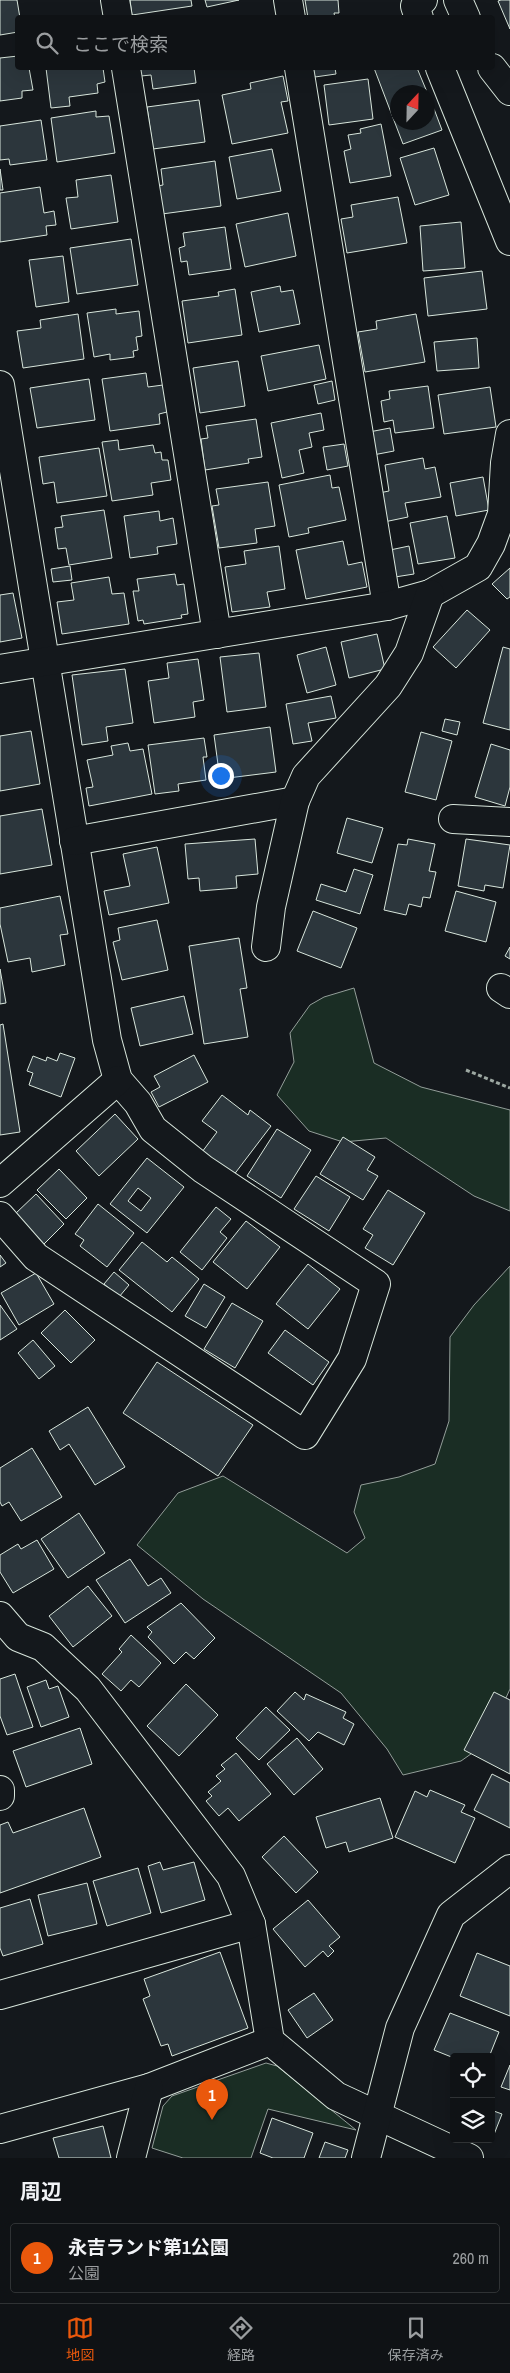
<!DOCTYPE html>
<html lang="ja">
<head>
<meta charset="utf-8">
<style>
	:root { --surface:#0f1215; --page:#181b1e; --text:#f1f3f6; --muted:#9b9ea0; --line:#2f3234; --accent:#ea580c }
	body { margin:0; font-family:"Archivo Narrow","Noto Sans JP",sans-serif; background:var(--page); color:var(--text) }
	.controls { position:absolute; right:15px; bottom:15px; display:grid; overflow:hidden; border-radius:5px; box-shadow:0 5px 20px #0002 }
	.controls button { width:45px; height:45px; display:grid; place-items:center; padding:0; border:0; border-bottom:1px solid var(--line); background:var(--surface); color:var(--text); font:25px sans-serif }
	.compass { position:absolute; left:390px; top:85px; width:45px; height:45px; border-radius:50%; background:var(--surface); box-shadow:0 5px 20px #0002; rotate:22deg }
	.you { position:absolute; left:220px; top:775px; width:18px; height:18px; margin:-12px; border:4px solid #fff; border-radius:50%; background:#1a73e8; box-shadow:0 0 0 8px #1a73e833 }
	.badge { display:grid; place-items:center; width:32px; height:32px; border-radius:50%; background:var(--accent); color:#fff; font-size:16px; font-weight:700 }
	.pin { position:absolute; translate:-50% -41px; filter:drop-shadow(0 1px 2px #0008) }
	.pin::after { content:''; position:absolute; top:26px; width:18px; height:15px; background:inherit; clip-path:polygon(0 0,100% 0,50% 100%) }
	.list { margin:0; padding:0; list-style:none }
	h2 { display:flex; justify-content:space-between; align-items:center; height:65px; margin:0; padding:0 20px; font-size:21px }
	h2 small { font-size:16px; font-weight:400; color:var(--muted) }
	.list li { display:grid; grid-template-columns:32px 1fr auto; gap:15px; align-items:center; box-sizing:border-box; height:70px; margin:0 10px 10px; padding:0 10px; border:1px solid var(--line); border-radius:5px }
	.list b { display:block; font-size:19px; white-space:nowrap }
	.list p { margin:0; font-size:16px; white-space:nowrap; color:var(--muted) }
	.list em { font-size:16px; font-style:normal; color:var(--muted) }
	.icon { flex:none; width:28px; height:28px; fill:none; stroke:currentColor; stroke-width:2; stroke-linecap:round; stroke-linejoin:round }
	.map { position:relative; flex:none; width:510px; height:2158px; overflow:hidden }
	.search { position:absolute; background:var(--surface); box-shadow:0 5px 20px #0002; left:15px; right:15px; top:15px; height:55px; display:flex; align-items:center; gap:12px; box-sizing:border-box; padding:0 18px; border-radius:5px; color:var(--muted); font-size:19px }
	.sheet { height:145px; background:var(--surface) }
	nav { display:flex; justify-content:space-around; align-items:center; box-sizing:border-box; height:70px; border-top:1px solid var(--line); background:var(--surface); font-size:14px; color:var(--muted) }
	nav a { display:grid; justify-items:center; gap:2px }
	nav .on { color:var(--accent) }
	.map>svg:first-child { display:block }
</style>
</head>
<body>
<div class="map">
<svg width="510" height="2158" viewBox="0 0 510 2158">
	<rect width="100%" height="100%" fill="#14181c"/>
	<g fill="#1a2d24" stroke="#939e99">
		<path d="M 354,988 L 374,1063 L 421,1087 L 510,1110 L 510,1211 L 474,1196 L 386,1138 L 343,1142 L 309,1131 L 277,1095 L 294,1062 L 290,1033 L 310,1005 L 324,997 Z"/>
		<path d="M 510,1266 L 510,1689 L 485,1744 L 461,1761 L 403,1775 L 387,1749 L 341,1693 L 203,1599 L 137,1545 L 178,1493 L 223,1476 L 347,1553 L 365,1538 L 354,1512 L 361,1485 L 399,1477 L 435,1464 L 449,1421 L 450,1337 L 474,1305 Z"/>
		<path d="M 266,2063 L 277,2066 L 356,2130 L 268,2109 L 251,2158 L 183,2158 L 152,2148 L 163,2106 L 172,2096 Z"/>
	</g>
	<g fill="#2c363c" stroke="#d8e6dc" fill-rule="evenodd">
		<path d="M 0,0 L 17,0 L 20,18 L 18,18 L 18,32 L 0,35 Z"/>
		<path d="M 130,0 L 191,0 L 192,6 L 132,15 Z"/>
		<path d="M 205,0 L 239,0 L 207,7 Z"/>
		<path d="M 305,0 L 338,0 L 339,13 L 334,13 L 335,18 L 308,18 Z"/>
		<path d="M 501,0 L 510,0 L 510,29 L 498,1 Z"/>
		<path d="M 18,56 L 18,68 L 29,68 L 33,90 L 22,91 L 22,98 L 0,101 L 0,58 Z"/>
		<path d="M 46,68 L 103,68 L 105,82 L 97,84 L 98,93 L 69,97 L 70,106 L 51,108 Z"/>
		<path d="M 140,68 L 194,68 L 196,83 L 153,89 L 151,75 L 141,76 Z"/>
		<path d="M 313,68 L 335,68 L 336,74 L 315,77 Z"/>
		<path d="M 374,68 L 417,68 L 427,92 L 398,92 L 398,122 L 428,122 L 428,93 L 442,130 L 403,144 Z"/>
		<path d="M 283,76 L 288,101 L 281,102 L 288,133 L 232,144 L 222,95 L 251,89 L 250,83 Z"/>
		<path d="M 368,79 L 373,119 L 329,125 L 324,85 Z"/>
		<path d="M 199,100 L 205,142 L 153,149 L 147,107 Z"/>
		<path d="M 96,111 L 96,117 L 109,116 L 115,153 L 57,162 L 51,118 Z"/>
		<path d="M 41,120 L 47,160 L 10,165 L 9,159 L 0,160 L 0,126 Z"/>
		<path d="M 381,124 L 391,176 L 350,183 L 344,151 L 351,149 L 348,135 L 361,133 L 360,129 Z"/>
		<path d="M 434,148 L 449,195 L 415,205 L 400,158 Z"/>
		<path d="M 272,149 L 281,191 L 237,199 L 229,157 Z"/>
		<path d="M 215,161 L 221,206 L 162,214 L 157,186 L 163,185 L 161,169 Z"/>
		<path d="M 0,169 L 3,190 L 0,190 Z"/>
		<path d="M 111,175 L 118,222 L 71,229 L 66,198 L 78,197 L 76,180 Z"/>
		<path d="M 40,187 L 44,213 L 54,211 L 56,225 L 46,226 L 47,235 L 0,242 L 0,193 Z"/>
		<path d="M 398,197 L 407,243 L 347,253 L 341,219 L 353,217 L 351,205 Z"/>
		<path d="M 288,213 L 296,256 L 245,267 L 236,224 Z"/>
		<path d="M 461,222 L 465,268 L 423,271 L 420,226 Z"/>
		<path d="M 225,227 L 231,269 L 189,275 L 187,261 L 181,262 L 179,248 L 185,246 L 183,233 Z"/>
		<path d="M 131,239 L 138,285 L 77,294 L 70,248 Z"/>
		<path d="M 63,256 L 69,302 L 36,307 L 29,260 Z"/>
		<path d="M 482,271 L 487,309 L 428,316 L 424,278 Z"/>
		<path d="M 280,286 L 281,292 L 293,290 L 300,324 L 259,332 L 251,292 Z"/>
		<path d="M 235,289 L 242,335 L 188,343 L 182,301 L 219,296 L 218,292 Z"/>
		<path d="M 116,309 L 116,314 L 139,311 L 142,336 L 136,337 L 138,350 L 133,351 L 134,357 L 110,360 L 110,354 L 94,357 L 87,313 Z"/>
		<path d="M 78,314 L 84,359 L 23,368 L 17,331 L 41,328 L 40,320 Z"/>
		<path d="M 416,314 L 425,362 L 365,372 L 358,332 L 377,329 L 376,321 Z"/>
		<path d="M 477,338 L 479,368 L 437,371 L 434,342 Z"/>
		<path d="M 319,345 L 326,379 L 268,391 L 261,356 Z"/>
		<path d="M 238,361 L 245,406 L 200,413 L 193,368 Z"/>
		<path d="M 146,373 L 148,387 L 163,385 L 167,412 L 159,414 L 160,424 L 110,431 L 102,379 Z"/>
		<path d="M 89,379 L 95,420 L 37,428 L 30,388 Z"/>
		<path d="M 332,381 L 335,400 L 318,404 L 314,385 Z"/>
		<path d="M 428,386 L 434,428 L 395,433 L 393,420 L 384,422 L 381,401 L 390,399 L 389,391 Z"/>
		<path d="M 490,387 L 496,427 L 444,434 L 438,395 Z"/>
		<path d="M 321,413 L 324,430 L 309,433 L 312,447 L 299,450 L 304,473 L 282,478 L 271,423 Z"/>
		<path d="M 256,419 L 262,457 L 248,459 L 249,463 L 205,470 L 201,439 L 208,438 L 206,426 Z"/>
		<path d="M 390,428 L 394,451 L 373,455 L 369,432 Z"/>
		<path d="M 118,440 L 119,450 L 153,445 L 155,453 L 161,452 L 162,460 L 168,460 L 171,480 L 151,483 L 153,495 L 112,501 L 102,442 Z"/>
		<path d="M 344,444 L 348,466 L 327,470 L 323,447 Z"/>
		<path d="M 99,448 L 107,496 L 57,503 L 54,482 L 43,484 L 39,457 Z"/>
		<path d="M 423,458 L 425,469 L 435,467 L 441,497 L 405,503 L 408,517 L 384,522 L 379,493 L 389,491 L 385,465 Z"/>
		<path d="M 330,475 L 332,488 L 339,487 L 346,520 L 308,528 L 309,533 L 289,537 L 279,485 Z"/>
		<path d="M 483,477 L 489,510 L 456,516 L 450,483 Z"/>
		<path d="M 268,482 L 275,526 L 255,529 L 257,543 L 219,548 L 212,506 L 219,505 L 216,489 Z"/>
		<path d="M 104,510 L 112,558 L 69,565 L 66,548 L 58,549 L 55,528 L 63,527 L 61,516 Z"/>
		<path d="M 159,511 L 160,521 L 173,518 L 177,544 L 157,547 L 158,554 L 130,558 L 124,516 Z"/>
		<path d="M 447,516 L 455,558 L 418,564 L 410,523 Z"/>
		<path d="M 343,541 L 348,565 L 362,562 L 367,587 L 306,599 L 296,550 Z"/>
		<path d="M 279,546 L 285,589 L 267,592 L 270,607 L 232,612 L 225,567 L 246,564 L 244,551 Z"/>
		<path d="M 409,546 L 414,574 L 395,577 L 390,550 Z"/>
		<path d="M 70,566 L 72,580 L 53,582 L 51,569 Z"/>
		<path d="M 510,568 L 510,597 L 507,599 L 492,584 Z"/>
		<path d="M 175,574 L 177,585 L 184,584 L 188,614 L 181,615 L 182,618 L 144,624 L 143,620 L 138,621 L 133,591 L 139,591 L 137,579 Z"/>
		<path d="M 109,577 L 112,594 L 124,593 L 129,624 L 62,634 L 57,602 L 74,600 L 71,583 Z"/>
		<path d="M 13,593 L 22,638 L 0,642 L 0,595 Z"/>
		<path d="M 467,610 L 490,630 L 456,668 L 433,647 Z"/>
		<path d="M 377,634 L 385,669 L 349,678 L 341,642 Z"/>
		<path d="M 326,647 L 336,685 L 307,693 L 297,655 Z"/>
		<path d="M 503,647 L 510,649 L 510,730 L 483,723 Z"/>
		<path d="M 259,653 L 266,707 L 227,712 L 220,657 Z"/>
		<path d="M 198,659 L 204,700 L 193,702 L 195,717 L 154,723 L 148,681 L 169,678 L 167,663 Z"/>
		<path d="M 125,669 L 133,723 L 106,727 L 108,741 L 82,745 L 72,675 Z"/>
		<path d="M 331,696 L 336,718 L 308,723 L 312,741 L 293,744 L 286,704 Z"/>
		<path d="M 445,719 L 460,722 L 457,735 L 442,731 Z"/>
		<path d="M 270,727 L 276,772 L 220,779 L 214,735 Z"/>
		<path d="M 31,731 L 40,784 L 0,791 L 0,736 Z"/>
		<path d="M 421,732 L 452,741 L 436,800 L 405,792 Z"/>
		<path d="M 204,738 L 207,757 L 203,757 L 206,780 L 178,784 L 179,791 L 155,794 L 148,745 Z"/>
		<path d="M 128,743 L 130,751 L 143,749 L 152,794 L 89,806 L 86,788 L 93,787 L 87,760 L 113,755 L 111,746 Z"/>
		<path d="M 491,744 L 510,750 L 510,787 L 505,806 L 475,797 Z"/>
		<path d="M 42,809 L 52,865 L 0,874 L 0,816 Z"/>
		<path d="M 347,818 L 383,828 L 372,863 L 337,853 Z"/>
		<path d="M 255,839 L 258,874 L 236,876 L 237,888 L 200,891 L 199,878 L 188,879 L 185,844 Z"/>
		<path d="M 408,839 L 435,844 L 429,871 L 436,872 L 430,898 L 423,897 L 421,907 L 409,904 L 406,915 L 384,910 L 398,844 L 407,845 Z"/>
		<path d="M 466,839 L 510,845 L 503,888 L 485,885 L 484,891 L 458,886 Z"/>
		<path d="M 157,847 L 169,903 L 109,915 L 104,891 L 130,886 L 123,854 Z"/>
		<path d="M 354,869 L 373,875 L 360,914 L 316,900 L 321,884 L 346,892 Z"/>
		<path d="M 456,891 L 496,902 L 486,942 L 445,931 Z"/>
		<path d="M 60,896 L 68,934 L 60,935 L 65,965 L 32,972 L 30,958 L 8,962 L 0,924 L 0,908 Z"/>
		<path d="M 313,911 L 357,928 L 341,968 L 297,951 Z"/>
		<path d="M 157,920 L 168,970 L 122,980 L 113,942 L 120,940 L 118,928 Z"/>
		<path d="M 239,938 L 247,988 L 240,989 L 248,1037 L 204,1044 L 189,946 Z"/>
		<path d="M 510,947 L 510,959 L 505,956 Z"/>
		<path d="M 0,969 L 6,1003 L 0,1004 Z"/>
		<path d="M 184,996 L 193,1034 L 140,1046 L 131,1008 Z"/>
		<path d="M 3,1024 L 20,1132 L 0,1135 L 0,1025 Z"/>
		<path d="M 60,1053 L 75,1058 L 61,1097 L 29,1085 L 33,1073 L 27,1071 L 33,1056 L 46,1061 L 47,1057 L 57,1061 Z"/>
		<path d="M 194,1055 L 208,1082 L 159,1107 L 151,1092 L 160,1087 L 154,1076 Z"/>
		<path d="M 222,1095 L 248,1115 L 250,1110 L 271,1126 L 233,1176 L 202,1152 L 217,1132 L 202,1121 Z"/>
		<path d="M 115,1114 L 138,1139 L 99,1176 L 76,1151 Z"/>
		<path d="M 277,1129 L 311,1150 L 281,1198 L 247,1176 Z"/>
		<path d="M 343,1137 L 375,1157 L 367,1170 L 378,1176 L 363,1200 L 320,1174 Z"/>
		<path d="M 147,1158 L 184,1187 L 147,1233 L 110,1204 ZM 138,1188 L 151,1198 L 141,1211 L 128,1201 Z"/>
		<path d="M 59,1169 L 87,1198 L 66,1219 L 37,1190 Z"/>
		<path d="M 316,1176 L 350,1197 L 329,1231 L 294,1209 Z"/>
		<path d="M 388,1190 L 425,1213 L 393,1265 L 365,1248 L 373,1235 L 363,1229 Z"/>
		<path d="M 36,1194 L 64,1224 L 44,1244 L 15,1214 Z"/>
		<path d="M 98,1204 L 134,1233 L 107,1267 L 80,1246 L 84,1240 L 75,1234 Z"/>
		<path d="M 216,1207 L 231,1219 L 220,1232 L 227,1238 L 202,1270 L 180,1252 Z"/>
		<path d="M 246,1221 L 280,1247 L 247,1289 L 213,1262 Z"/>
		<path d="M 142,1242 L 167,1262 L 172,1257 L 199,1279 L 172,1312 L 119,1270 Z"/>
		<path d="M 0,1255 L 6,1263 L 0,1267 Z"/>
		<path d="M 308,1264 L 340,1289 L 308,1329 L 276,1304 Z"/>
		<path d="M 114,1272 L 129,1285 L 119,1297 L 104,1284 Z"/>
		<path d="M 36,1273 L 54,1304 L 19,1325 L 1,1293 Z"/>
		<path d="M 204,1284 L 225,1297 L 206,1328 L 185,1316 Z"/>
		<path d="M 232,1303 L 263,1321 L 235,1368 L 204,1349 Z"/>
		<path d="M 0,1305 L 17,1329 L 0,1340 Z"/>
		<path d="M 65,1310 L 95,1340 L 71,1363 L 41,1333 Z"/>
		<path d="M 285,1330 L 329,1362 L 313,1385 L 268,1353 Z"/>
		<path d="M 33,1340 L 55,1366 L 39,1379 L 18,1353 Z"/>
		<path d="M 157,1362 L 253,1425 L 218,1476 L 123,1413 Z"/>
		<path d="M 88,1407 L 125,1467 L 95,1485 L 69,1444 L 60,1450 L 49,1431 Z"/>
		<path d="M 32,1448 L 62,1497 L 21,1521 L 9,1502 L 2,1506 L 0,1502 L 0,1468 Z"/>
		<path d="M 79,1513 L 105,1553 L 68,1578 L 41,1539 Z"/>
		<path d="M 37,1540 L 54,1569 L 13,1593 L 0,1572 L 0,1555 L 18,1544 L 21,1549 Z"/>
		<path d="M 130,1559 L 148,1586 L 161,1578 L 171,1593 L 125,1623 L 96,1580 Z"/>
		<path d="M 88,1586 L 112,1616 L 73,1647 L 49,1616 Z"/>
		<path d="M 181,1603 L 215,1638 L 194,1659 L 186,1652 L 174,1664 L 148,1637 L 152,1632 L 147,1627 Z"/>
		<path d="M 131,1635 L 161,1663 L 139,1687 L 131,1680 L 121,1691 L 102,1674 L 122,1652 L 119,1649 Z"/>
		<path d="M 15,1674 L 33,1727 L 7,1735 L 0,1716 L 0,1679 Z"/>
		<path d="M 46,1680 L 49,1689 L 58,1686 L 69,1717 L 41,1727 L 27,1687 Z"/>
		<path d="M 186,1684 L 218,1715 L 179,1756 L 147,1726 Z"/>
		<path d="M 295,1692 L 304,1700 L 306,1694 L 346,1712 L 343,1718 L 354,1724 L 344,1745 L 318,1732 L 309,1741 L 277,1711 Z"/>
		<path d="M 494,1692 L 510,1700 L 510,1774 L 464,1750 Z"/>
		<path d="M 266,1707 L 290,1730 L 259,1760 L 236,1738 Z"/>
		<path d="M 80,1728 L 92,1764 L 26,1787 L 13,1751 Z"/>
		<path d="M 297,1738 L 323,1769 L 294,1795 L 267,1764 Z"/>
		<path d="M 236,1753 L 271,1794 L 239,1821 L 228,1808 L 219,1816 L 206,1801 L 212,1796 L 208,1792 L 221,1781 L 216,1776 L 225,1769 L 221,1765 Z"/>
		<path d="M 492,1774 L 510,1783 L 510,1828 L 474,1810 Z"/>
		<path d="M 430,1790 L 465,1805 L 461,1812 L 475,1818 L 455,1863 L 395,1837 L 415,1791 L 427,1797 Z"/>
		<path d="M 380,1798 L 393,1838 L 349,1852 L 346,1842 L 326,1848 L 316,1817 Z"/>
		<path d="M 84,1808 L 101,1857 L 0,1893 L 0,1825 L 8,1822 L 13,1833 Z"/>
		<path d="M 284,1836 L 318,1872 L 296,1893 L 262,1857 Z"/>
		<path d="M 160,1862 L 163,1870 L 194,1862 L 205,1900 L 161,1913 L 148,1866 Z"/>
		<path d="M 138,1868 L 151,1913 L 107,1926 L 93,1881 Z"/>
		<path d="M 87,1883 L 97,1924 L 48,1936 L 38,1895 Z"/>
		<path d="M 30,1899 L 43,1944 L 3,1956 L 0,1948 L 0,1908 Z"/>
		<path d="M 308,1900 L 340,1937 L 329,1946 L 334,1951 L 328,1957 L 323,1951 L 305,1967 L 273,1929 Z"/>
		<path d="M 220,1952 L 248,2028 L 172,2056 L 168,2044 L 161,2046 L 143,1999 L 150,1996 L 144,1979 Z"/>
		<path d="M 477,1953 L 510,1966 L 510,2016 L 460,1996 Z"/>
		<path d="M 314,1993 L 333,2020 L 307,2038 L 288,2010 Z"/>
		<path d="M 450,2013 L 499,2032 L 489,2057 L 454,2058 L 434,2050 Z"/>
		<path d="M 510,2065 L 510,2090 L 501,2087 Z"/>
		<path d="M 491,2110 L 502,2114 L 493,2137 L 491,2136 Z"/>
		<path d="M 272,2118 L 313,2133 L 304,2158 L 273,2158 L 260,2153 Z"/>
		<path d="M 103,2126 L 111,2158 L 59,2158 L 53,2138 Z"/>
		<path d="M 325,2142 L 348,2150 L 345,2158 L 319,2158 Z"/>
	</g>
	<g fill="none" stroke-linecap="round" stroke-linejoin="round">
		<defs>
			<g id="minor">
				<path d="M 115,0 L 118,18"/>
				<path d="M 288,0 L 291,18"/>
				<path d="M 458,0 L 466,18"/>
				<path d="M 419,18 L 415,6 L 423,0"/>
				<path d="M 126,68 L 217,634"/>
				<path d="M 299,68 L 387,606"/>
				<path d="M 440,68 L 510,241"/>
				<path d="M 492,68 L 510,91"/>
				<path d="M 0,385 L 107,1040 L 118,1080 L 138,1103 L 153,1129 L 203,1169 L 376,1284 L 352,1359 L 305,1435 L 36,1257 L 0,1216"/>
				<path d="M 0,669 L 387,606 L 430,594 L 478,567 L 491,544 L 502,514 L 505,463 L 510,434"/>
				<path d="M 453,819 L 510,822"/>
				<path d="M 74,841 L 295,801"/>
				<path d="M 266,947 L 271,907 L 295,801 L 306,776 L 388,686 L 409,653 L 430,594"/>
				<path d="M 501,988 L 510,994"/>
				<path d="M 0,1183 L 118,1080"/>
				<path d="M 0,1616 L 18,1637 L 43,1647 L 88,1689 L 231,1876 L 251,1924 L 270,2041 L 336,2096 L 469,2158"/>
				<path d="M 0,1790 L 0,1796"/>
				<path d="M 0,1995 L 251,1924"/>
				<path d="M 0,2129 L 149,2088 L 270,2041"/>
				<path d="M 131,2158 L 149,2088"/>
				<path d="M 366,2158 L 400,2028 L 451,1915 L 510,1869"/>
			</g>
		</defs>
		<use href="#minor" stroke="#d8e6dc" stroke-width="30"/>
		<path stroke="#9da8a2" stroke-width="3" stroke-dasharray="4 2.5" stroke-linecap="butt" d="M 466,1070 L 510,1088"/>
		<use href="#minor" stroke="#14181c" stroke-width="28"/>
	</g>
</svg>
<div class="controls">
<button><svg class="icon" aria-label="locate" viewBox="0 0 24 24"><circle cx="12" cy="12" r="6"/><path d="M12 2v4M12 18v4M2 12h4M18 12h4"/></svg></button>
<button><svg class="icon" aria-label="layers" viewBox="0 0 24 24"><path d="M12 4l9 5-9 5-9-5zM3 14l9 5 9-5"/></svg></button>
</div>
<svg class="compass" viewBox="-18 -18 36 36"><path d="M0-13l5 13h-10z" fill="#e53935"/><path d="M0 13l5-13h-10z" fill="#9b9ea0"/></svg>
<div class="you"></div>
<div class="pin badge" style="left:212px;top:2120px">1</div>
<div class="search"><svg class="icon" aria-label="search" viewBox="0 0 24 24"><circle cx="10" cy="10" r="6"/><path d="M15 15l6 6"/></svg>ここで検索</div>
</div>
<section class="sheet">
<h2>周辺<small></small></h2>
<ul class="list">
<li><span class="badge">1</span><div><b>永吉ランド第1公園</b><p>公園</p></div><em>260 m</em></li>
</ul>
</section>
<nav>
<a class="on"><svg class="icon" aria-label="map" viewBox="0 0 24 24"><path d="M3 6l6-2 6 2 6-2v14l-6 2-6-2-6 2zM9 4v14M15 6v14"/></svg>地図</a>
<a><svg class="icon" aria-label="directions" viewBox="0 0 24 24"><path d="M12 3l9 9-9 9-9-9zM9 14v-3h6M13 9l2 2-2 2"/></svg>経路</a>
<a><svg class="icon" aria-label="saved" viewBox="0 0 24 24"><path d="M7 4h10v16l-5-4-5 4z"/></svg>保存済み</a>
</nav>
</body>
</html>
